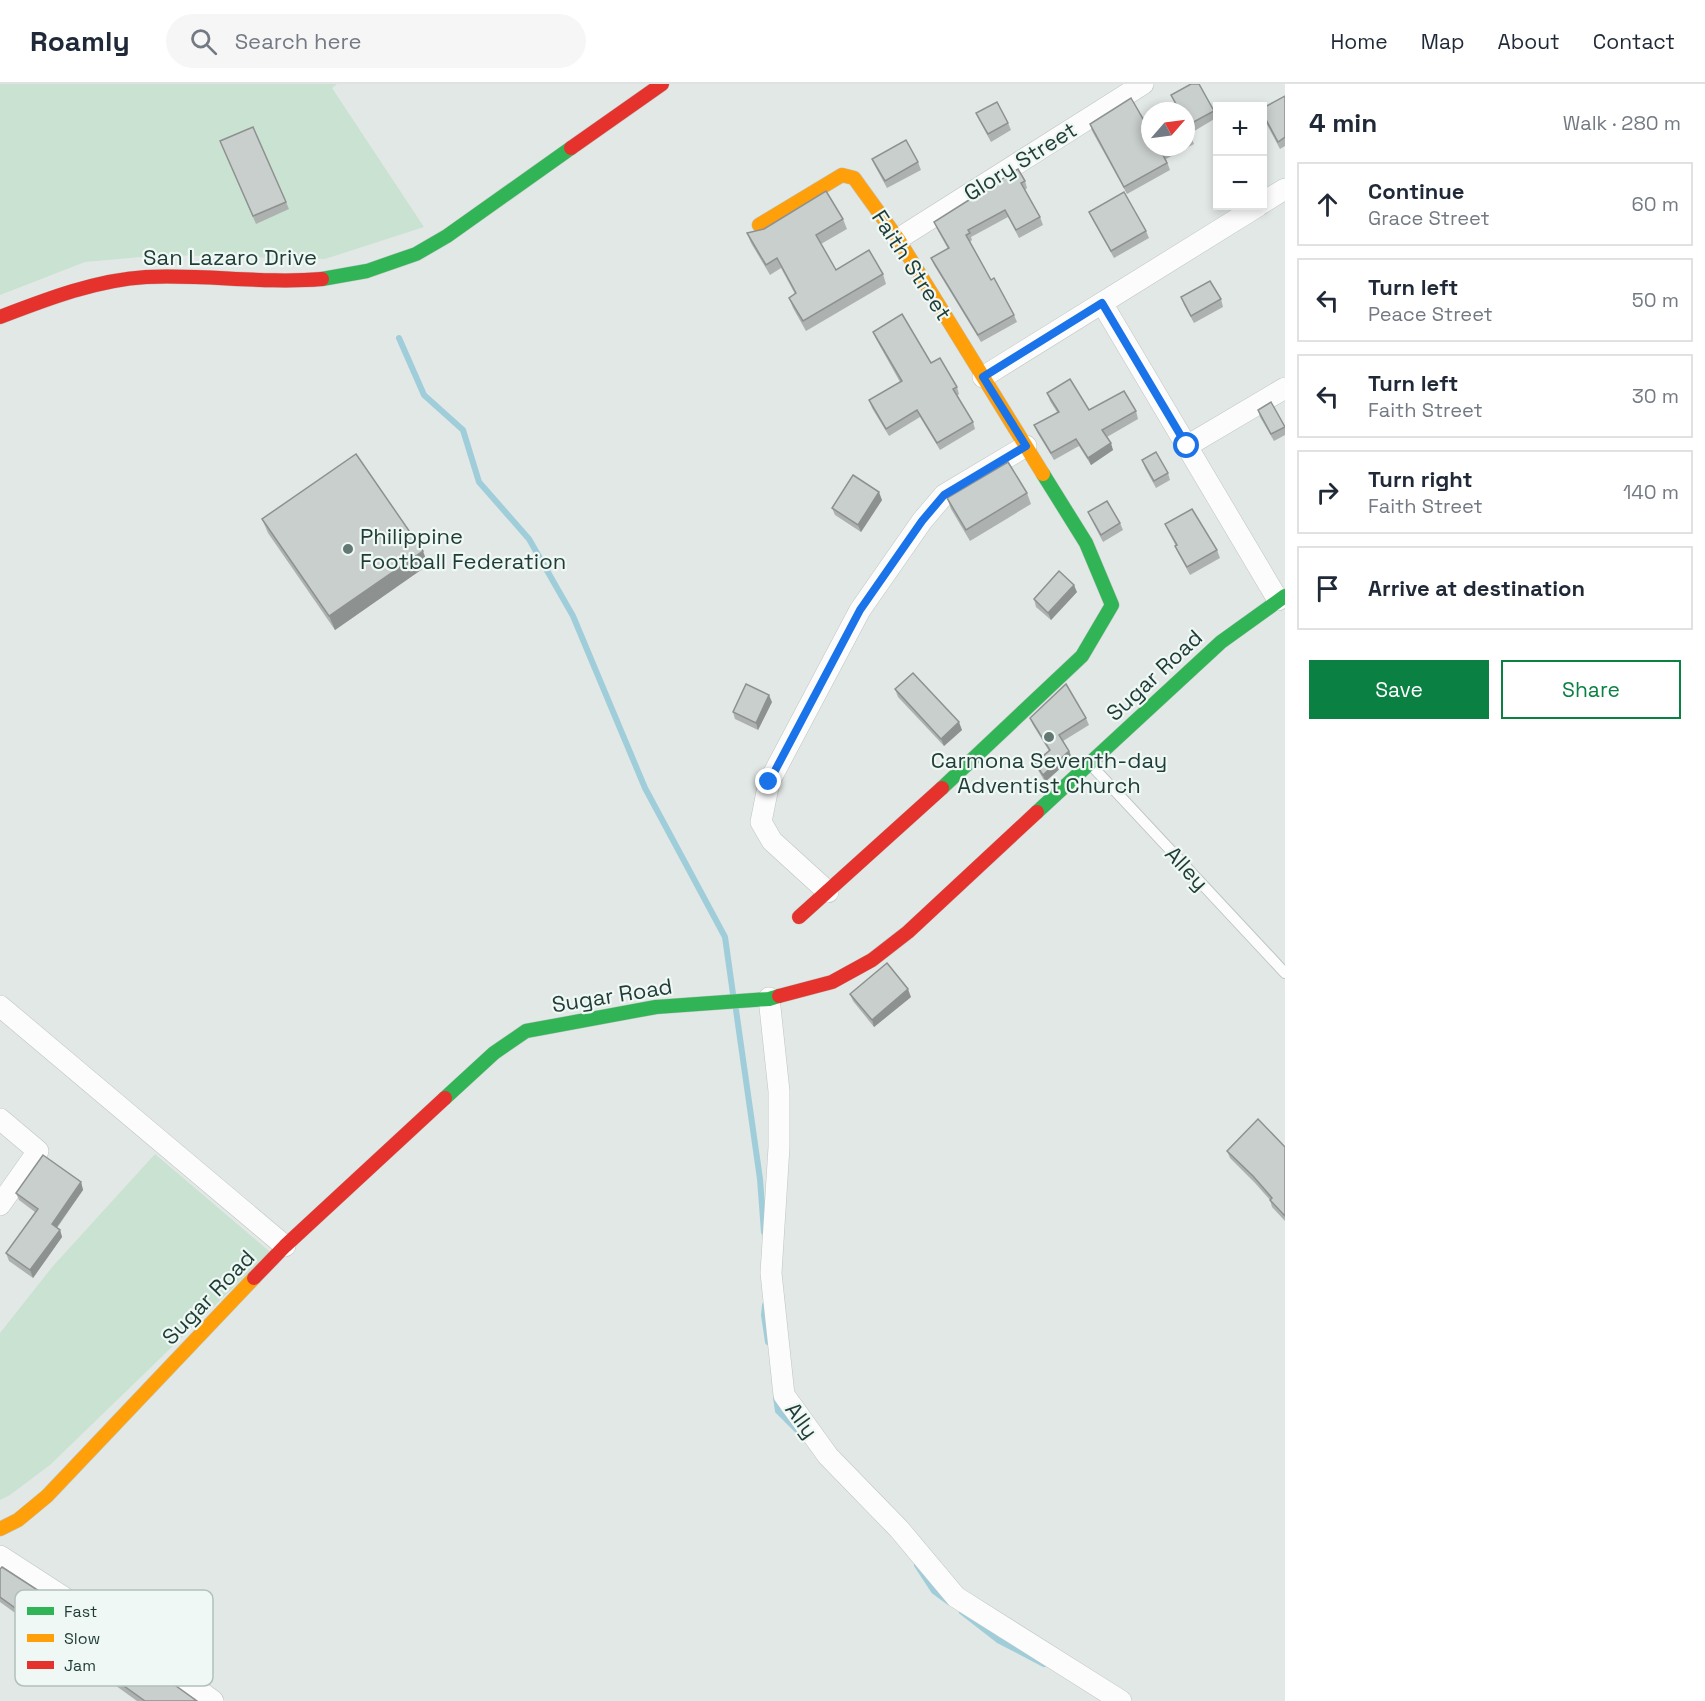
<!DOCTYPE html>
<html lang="en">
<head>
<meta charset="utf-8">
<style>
	:root { --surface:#fff; --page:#f6f6f7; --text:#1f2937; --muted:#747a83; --line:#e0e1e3; --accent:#0b8043 }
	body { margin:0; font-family:"Space Grotesk",sans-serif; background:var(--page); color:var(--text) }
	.controls { position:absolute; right:18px; top:18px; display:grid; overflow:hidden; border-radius:0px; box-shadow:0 3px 9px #0003 }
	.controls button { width:54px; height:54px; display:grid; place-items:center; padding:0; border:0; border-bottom:2px solid var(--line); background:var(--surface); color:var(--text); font:30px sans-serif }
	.compass { position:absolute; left:1141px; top:18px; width:54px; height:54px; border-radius:50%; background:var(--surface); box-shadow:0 3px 9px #0003; rotate:62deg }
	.stop { position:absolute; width:18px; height:18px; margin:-14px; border:4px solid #1a73e8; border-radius:50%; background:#fff }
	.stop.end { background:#1a73e8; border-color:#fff; box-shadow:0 2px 6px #0008 }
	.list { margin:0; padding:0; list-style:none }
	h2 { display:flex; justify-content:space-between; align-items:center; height:78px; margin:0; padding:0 24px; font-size:26px }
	h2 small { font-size:20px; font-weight:400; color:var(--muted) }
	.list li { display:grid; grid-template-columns:39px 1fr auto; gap:18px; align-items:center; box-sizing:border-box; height:84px; margin:0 12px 12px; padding:0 12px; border:2px solid var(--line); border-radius:0px }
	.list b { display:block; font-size:22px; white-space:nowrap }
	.list p { margin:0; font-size:20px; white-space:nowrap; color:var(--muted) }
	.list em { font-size:20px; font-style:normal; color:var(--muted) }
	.actions { display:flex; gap:12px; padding:18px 24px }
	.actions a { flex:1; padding:14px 0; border:2px solid var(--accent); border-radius:0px; text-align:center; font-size:21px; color:var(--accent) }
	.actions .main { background:var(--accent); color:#fff }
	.icon { flex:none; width:33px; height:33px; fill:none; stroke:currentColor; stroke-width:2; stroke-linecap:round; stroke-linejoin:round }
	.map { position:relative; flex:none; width:1285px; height:1617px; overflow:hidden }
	header { display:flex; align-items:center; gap:36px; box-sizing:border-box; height:84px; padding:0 30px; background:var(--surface); border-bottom:2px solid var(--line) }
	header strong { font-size:28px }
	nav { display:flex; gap:33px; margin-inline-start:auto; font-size:21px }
	.search { width:420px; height:54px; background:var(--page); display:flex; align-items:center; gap:15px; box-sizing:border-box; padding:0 21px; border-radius:33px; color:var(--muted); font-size:22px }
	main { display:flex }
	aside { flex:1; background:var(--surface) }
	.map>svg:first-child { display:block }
</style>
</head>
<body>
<header>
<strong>Roamly</strong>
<div class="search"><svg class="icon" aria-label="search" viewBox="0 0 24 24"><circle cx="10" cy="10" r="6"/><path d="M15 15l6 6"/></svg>Search here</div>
<nav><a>Home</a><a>Map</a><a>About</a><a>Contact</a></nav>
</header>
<main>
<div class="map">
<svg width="1285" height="1617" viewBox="0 0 1285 1617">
	<rect width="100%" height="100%" fill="#e2e8e5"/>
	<g fill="#cae2d2">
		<path d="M 0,0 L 337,0 L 332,4 L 424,143 L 325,175 L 162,171 L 85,178 L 0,211 Z"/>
		<path d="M 155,1070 L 270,1168 L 50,1381 L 10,1411 L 0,1416 L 0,1249 L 53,1182 Z"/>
	</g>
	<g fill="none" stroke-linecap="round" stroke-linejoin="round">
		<g stroke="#9fceda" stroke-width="6">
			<path d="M 399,254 L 424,311 L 463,346 L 479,398 L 529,455 L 573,532 L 645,704 L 725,853 L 733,910"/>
			<path d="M 736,926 L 760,1095 L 764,1148"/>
			<path d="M 765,1221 L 764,1231 L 768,1258"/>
			<path d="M 776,1313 L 778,1327 L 799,1348"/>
			<path d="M 917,1481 L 934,1507 L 949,1518"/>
			<path d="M 962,1528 L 998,1556 L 1044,1580"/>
		</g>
		<defs>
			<path id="lane" d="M 1091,681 L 1285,889"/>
			<g id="street">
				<path d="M 1262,119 L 1285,105"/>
				<path d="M 898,155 L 1143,0"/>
				<path d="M 1102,219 L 1278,516"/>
				<path d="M 983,293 L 1258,122"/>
				<path d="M 1187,362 L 1285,304"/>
				<path d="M 828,808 L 772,757 L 761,738 L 769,698 L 860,526 L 922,437 L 944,411 L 1026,362"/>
				<path d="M 769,914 L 779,1007 L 779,1063 L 771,1189 L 784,1311 L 828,1372 L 899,1445 L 956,1513 L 1121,1617"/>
				<path d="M 0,922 L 285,1162"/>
				<path d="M 0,1035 L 38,1067 L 0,1121"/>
				<path d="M 0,1472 L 125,1553 L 213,1617"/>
			</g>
			<g id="fast">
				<path d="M 322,195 L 367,187 L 416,170 L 447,152 L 571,64"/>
				<path d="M 942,704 L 1082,572 L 1112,521 L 1086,459 L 1043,390"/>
				<path d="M 1037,728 L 1221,558 L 1285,512"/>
				<path d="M 445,1014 L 494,969 L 526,947 L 656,923 L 769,915 L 779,912"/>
			</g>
			<g id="slow">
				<path d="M 759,141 L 842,91 L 854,94 L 898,155 L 1043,390"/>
				<path d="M 0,1445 L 18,1436 L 47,1412 L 254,1194"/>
			</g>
			<g id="jam">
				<path d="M 571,64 L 662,0"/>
				<path d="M 0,233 C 47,215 96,196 146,193 C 205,190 263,200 322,195"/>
				<path d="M 799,833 L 942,704"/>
				<path d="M 779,912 L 832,898 L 872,876 L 908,848 L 1037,728"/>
				<path d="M 254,1194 L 285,1162 L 445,1014"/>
			</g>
		</defs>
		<use href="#lane" stroke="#bfc5c3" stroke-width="12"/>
		<use href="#street" stroke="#bfc5c3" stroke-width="22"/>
		<use href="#fast" stroke="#bec6c3" stroke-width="15"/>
		<use href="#slow" stroke="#bec6c3" stroke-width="15"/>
		<use href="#jam" stroke="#bec6c3" stroke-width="15"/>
		<use href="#lane" stroke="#fbfcfb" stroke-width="10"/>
		<use href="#street" stroke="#fbfcfb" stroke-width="21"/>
		<use href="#fast" stroke="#30b455" stroke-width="14"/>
		<use href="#slow" stroke="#ff9f0a" stroke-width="14"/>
		<use href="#jam" stroke="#e5322d" stroke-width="14"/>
	</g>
	<g fill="#adb2b0">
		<path d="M 1171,11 L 1214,27 L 1216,34 L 1191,49 L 1186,40 L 1186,27 L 1179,27 Z"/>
		<path d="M 1285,12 L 1285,62 L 1280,65 L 1263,33 L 1263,24 Z"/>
		<path d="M 976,29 L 1008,39 L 1011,46 L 991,58 L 979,36 Z"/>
		<path d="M 1090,40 L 1150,63 L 1186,63 L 1186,42 L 1194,60 L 1166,75 L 1170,86 L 1127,110 L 1092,47 Z"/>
		<path d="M 220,57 L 286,118 L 289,125 L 256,140 Z"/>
		<path d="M 872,75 L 918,78 L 921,86 L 887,104 L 875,82 Z"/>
		<path d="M 1025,97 L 1027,104 L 1025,106 L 1040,133 L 1043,141 L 1019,154 L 1008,133 L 971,153 L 972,156 L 970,158 L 991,196 L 1014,231 L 1017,238 L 981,258 L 934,181 L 931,174 L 948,165 L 937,145 L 934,138 Z"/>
		<path d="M 1089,128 L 1146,147 L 1149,154 L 1114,174 L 1092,135 Z"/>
		<path d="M 843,135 L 847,145 L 821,160 L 836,186 L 883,190 L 886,200 L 806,247 L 793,224 L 789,214 L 795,210 L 781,184 L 770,191 L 751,159 L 747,149 Z"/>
		<path d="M 1181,213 L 1221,215 L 1223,223 L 1194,239 L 1184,221 Z"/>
		<path d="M 873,248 L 931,279 L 957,303 L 959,310 L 957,312 L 973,338 L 975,345 L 940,366 L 920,333 L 889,352 L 872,324 L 869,316 L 900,298 L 876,255 Z"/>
		<path d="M 1047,309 L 1089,326 L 1136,327 L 1138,335 L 1107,353 L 1113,366 L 1091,381 L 1079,362 L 1054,376 L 1037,348 L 1034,341 L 1057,328 L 1050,317 Z"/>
		<path d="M 1258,326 L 1285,343 L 1285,351 L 1274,357 L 1260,333 Z"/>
		<path d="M 1142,376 L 1168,389 L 1170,396 L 1156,404 L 1145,384 Z"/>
		<path d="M 1027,409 L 1031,420 L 970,457 L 951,425 L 947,414 Z"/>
		<path d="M 882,416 L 861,448 L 835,431 L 832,424 Z"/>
		<path d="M 1088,428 L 1120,439 L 1123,446 L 1103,458 L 1091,435 Z"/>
		<path d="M 262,435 L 428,481 L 335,546 L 268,449 Z"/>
		<path d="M 1165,440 L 1217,466 L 1220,474 L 1190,491 L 1178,469 L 1175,462 L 1176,462 L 1168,447 Z"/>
		<path d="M 1077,508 L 1051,536 L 1036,523 L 1034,515 Z"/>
		<path d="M 895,605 L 962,646 L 944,662 L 898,613 Z"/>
		<path d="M 772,618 L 758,646 L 735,635 L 733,628 Z"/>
		<path d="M 1030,634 L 1086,634 L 1089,641 L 1063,657 L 1069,667 L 1072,674 L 1045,698 L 1038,686 L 1035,679 L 1049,667 L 1033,641 Z"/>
		<path d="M 850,910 L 911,913 L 874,943 L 853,917 Z"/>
		<path d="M 1285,1063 L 1285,1137 L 1272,1123 L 1270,1116 L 1255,1099 L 1230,1074 L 1227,1067 Z"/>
		<path d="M 81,1098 L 83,1106 L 57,1144 L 60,1146 L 62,1153 L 33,1194 L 9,1177 L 6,1169 L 35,1128 L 19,1116 L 16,1109 Z"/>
		<path d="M 0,1485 L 197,1617 L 137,1617 L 0,1518 Z"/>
	</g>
	<g fill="#8d9190">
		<path d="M 1111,359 L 1113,366 L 1091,381 L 1088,374 Z"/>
		<path d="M 879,408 L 882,416 L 861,448 L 858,441 Z"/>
		<path d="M 423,467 L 428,481 L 335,546 L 329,532 Z"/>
		<path d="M 1074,501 L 1077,508 L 1051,536 L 1048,529 Z"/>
		<path d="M 769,611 L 772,618 L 758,646 L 756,639 Z"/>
		<path d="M 959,638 L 962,646 L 944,662 L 941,655 Z"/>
		<path d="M 1069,667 L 1072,674 L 1045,698 L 1043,691 Z"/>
		<path d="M 908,905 L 911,913 L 874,943 L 872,936 Z"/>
		<path d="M 81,1098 L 83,1106 L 54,1147 L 52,1140 Z"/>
		<path d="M 60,1146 L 62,1153 L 33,1194 L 30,1186 Z"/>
	</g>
	<g fill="#c9cfcd" stroke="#8d9190" stroke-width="1.5">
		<path d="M 1191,0 L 1199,0 L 1214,27 L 1188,41 L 1186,38 L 1186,27 L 1180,27 L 1171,11 Z"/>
		<path d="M 1285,12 L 1285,53 L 1278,58 L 1263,30 L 1263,24 Z"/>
		<path d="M 1131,14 L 1150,47 L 1150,63 L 1172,63 L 1162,69 L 1167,79 L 1124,103 L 1090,40 Z"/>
		<path d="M 997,18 L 1008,39 L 988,50 L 976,29 Z"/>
		<path d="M 1186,42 L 1191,52 L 1186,55 Z"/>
		<path d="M 253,43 L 286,118 L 253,132 L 220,57 Z"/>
		<path d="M 906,56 L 918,78 L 885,97 L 872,75 Z"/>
		<path d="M 1018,85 L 1025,97 L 1021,99 L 1040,133 L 1016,146 L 1005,126 L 968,146 L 970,149 L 966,151 L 991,196 L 994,194 L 1014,231 L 978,251 L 931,174 L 949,164 L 934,138 Z"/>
		<path d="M 826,107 L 843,135 L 816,151 L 836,186 L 869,166 L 883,190 L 803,237 L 789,214 L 796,209 L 777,174 L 766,181 L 747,149 L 764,145 Z"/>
		<path d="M 1124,108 L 1146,147 L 1111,167 L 1089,128 Z"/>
		<path d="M 1210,197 L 1221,215 L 1191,232 L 1181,213 Z"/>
		<path d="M 902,230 L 931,279 L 940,274 L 957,303 L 953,305 L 973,338 L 937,359 L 917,326 L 886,345 L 869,316 L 902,297 L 873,248 Z"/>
		<path d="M 1070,295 L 1089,326 L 1124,307 L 1136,327 L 1102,346 L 1111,359 L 1088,374 L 1076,355 L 1051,369 L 1034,341 L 1059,328 L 1047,309 Z"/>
		<path d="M 1271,318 L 1285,343 L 1271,350 L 1258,326 Z"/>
		<path d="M 1156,368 L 1168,389 L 1154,397 L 1142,376 Z"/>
		<path d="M 356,370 L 423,467 L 329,532 L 262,435 Z"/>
		<path d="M 1008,378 L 1027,409 L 966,446 L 947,414 Z"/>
		<path d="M 853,391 L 879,408 L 858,441 L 832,424 Z"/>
		<path d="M 1107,417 L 1120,439 L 1101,451 L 1088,428 Z"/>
		<path d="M 1192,425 L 1217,466 L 1187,483 L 1175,462 L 1177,461 L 1165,440 Z"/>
		<path d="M 1059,487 L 1074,501 L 1048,529 L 1034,515 Z"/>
		<path d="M 913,589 L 959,638 L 941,655 L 895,605 Z"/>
		<path d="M 746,600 L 769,611 L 756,639 L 733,628 Z"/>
		<path d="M 1066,600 L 1086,634 L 1059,651 L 1069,667 L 1043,691 L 1035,679 L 1050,666 L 1030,634 Z"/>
		<path d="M 887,879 L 908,905 L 872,936 L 850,910 Z"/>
		<path d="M 1258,1035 L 1285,1063 L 1285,1132 L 1270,1116 L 1272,1114 L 1253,1092 L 1227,1067 Z"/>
		<path d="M 43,1071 L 81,1098 L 52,1140 L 60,1146 L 30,1186 L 6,1169 L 38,1125 L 16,1109 Z"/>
		<path d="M 2,1483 L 87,1538 L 197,1617 L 145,1617 L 0,1513 L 0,1485 Z"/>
	</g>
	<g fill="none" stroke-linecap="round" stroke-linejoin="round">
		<path stroke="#1a73e8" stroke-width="8" d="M 769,698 L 860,526 L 922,437 L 944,411 L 1026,362 L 983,293 L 1102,219 L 1187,362"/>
	</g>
	<g fill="#637873" stroke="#eff8f4" stroke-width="2">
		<circle cx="348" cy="465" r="6"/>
		<circle cx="1049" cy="653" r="6"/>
	</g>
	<g text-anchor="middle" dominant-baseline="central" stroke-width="4.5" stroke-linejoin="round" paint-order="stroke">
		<g font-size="22" fill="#1f3c36" stroke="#eff8f4">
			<text transform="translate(1020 77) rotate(-32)">Glory Street</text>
			<text x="230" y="173">San Lazaro Drive</text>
			<text transform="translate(912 181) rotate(57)">Faith Street</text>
			<text transform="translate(1154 591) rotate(-43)">Sugar Road</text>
			<text transform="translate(1187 784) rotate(47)">Alley</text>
			<text transform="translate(612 911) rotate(-9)">Sugar Road</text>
			<text transform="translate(208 1213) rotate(-46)">Sugar Road</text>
			<text transform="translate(802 1336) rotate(54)">Ally</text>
		</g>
		<g font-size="22" fill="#1f3c36" stroke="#eff8f4" text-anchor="start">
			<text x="360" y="452">Philippine<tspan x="360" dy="25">Football Federation</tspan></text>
			<text x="1049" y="676" text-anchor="middle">Carmona Seventh-day<tspan x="1049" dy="25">Adventist Church</tspan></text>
		</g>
	</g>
	<rect x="15" y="1506" width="198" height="96" rx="9" fill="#eff8f4" stroke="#b1c0bb" stroke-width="1.5"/>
	<rect x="27" y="1523" width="27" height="8" fill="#30b455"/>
	<rect x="27" y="1550" width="27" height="8" fill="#ff9f0a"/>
	<rect x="27" y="1577" width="27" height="8" fill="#e5322d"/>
	<g font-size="16" fill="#1f3c36">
		<text x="64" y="1533">Fast</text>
		<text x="64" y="1560">Slow</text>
		<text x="64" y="1587">Jam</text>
	</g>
</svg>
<div class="controls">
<button>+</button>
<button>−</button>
</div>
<svg class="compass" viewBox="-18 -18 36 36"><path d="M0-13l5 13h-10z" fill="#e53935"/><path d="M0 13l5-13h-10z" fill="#747a83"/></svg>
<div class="stop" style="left:1187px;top:362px"></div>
<div class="stop end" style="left:769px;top:698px"></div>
</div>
<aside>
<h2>4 min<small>Walk · 280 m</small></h2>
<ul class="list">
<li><svg class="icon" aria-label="ahead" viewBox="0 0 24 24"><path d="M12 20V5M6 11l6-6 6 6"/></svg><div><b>Continue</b><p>Grace Street</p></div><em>60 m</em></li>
<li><svg class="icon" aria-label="left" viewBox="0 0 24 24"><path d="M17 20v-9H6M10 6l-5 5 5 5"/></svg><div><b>Turn left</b><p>Peace Street</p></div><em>50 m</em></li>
<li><svg class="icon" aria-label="left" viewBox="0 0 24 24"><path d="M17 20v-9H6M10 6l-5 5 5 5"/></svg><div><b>Turn left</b><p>Faith Street</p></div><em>30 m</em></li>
<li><svg class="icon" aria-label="right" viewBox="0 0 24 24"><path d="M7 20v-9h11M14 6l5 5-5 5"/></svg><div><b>Turn right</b><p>Faith Street</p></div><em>140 m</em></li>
<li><svg class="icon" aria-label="arrive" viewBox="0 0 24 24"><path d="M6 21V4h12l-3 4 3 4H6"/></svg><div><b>Arrive at destination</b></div></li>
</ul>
<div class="actions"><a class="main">Save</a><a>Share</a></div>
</aside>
</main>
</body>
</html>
